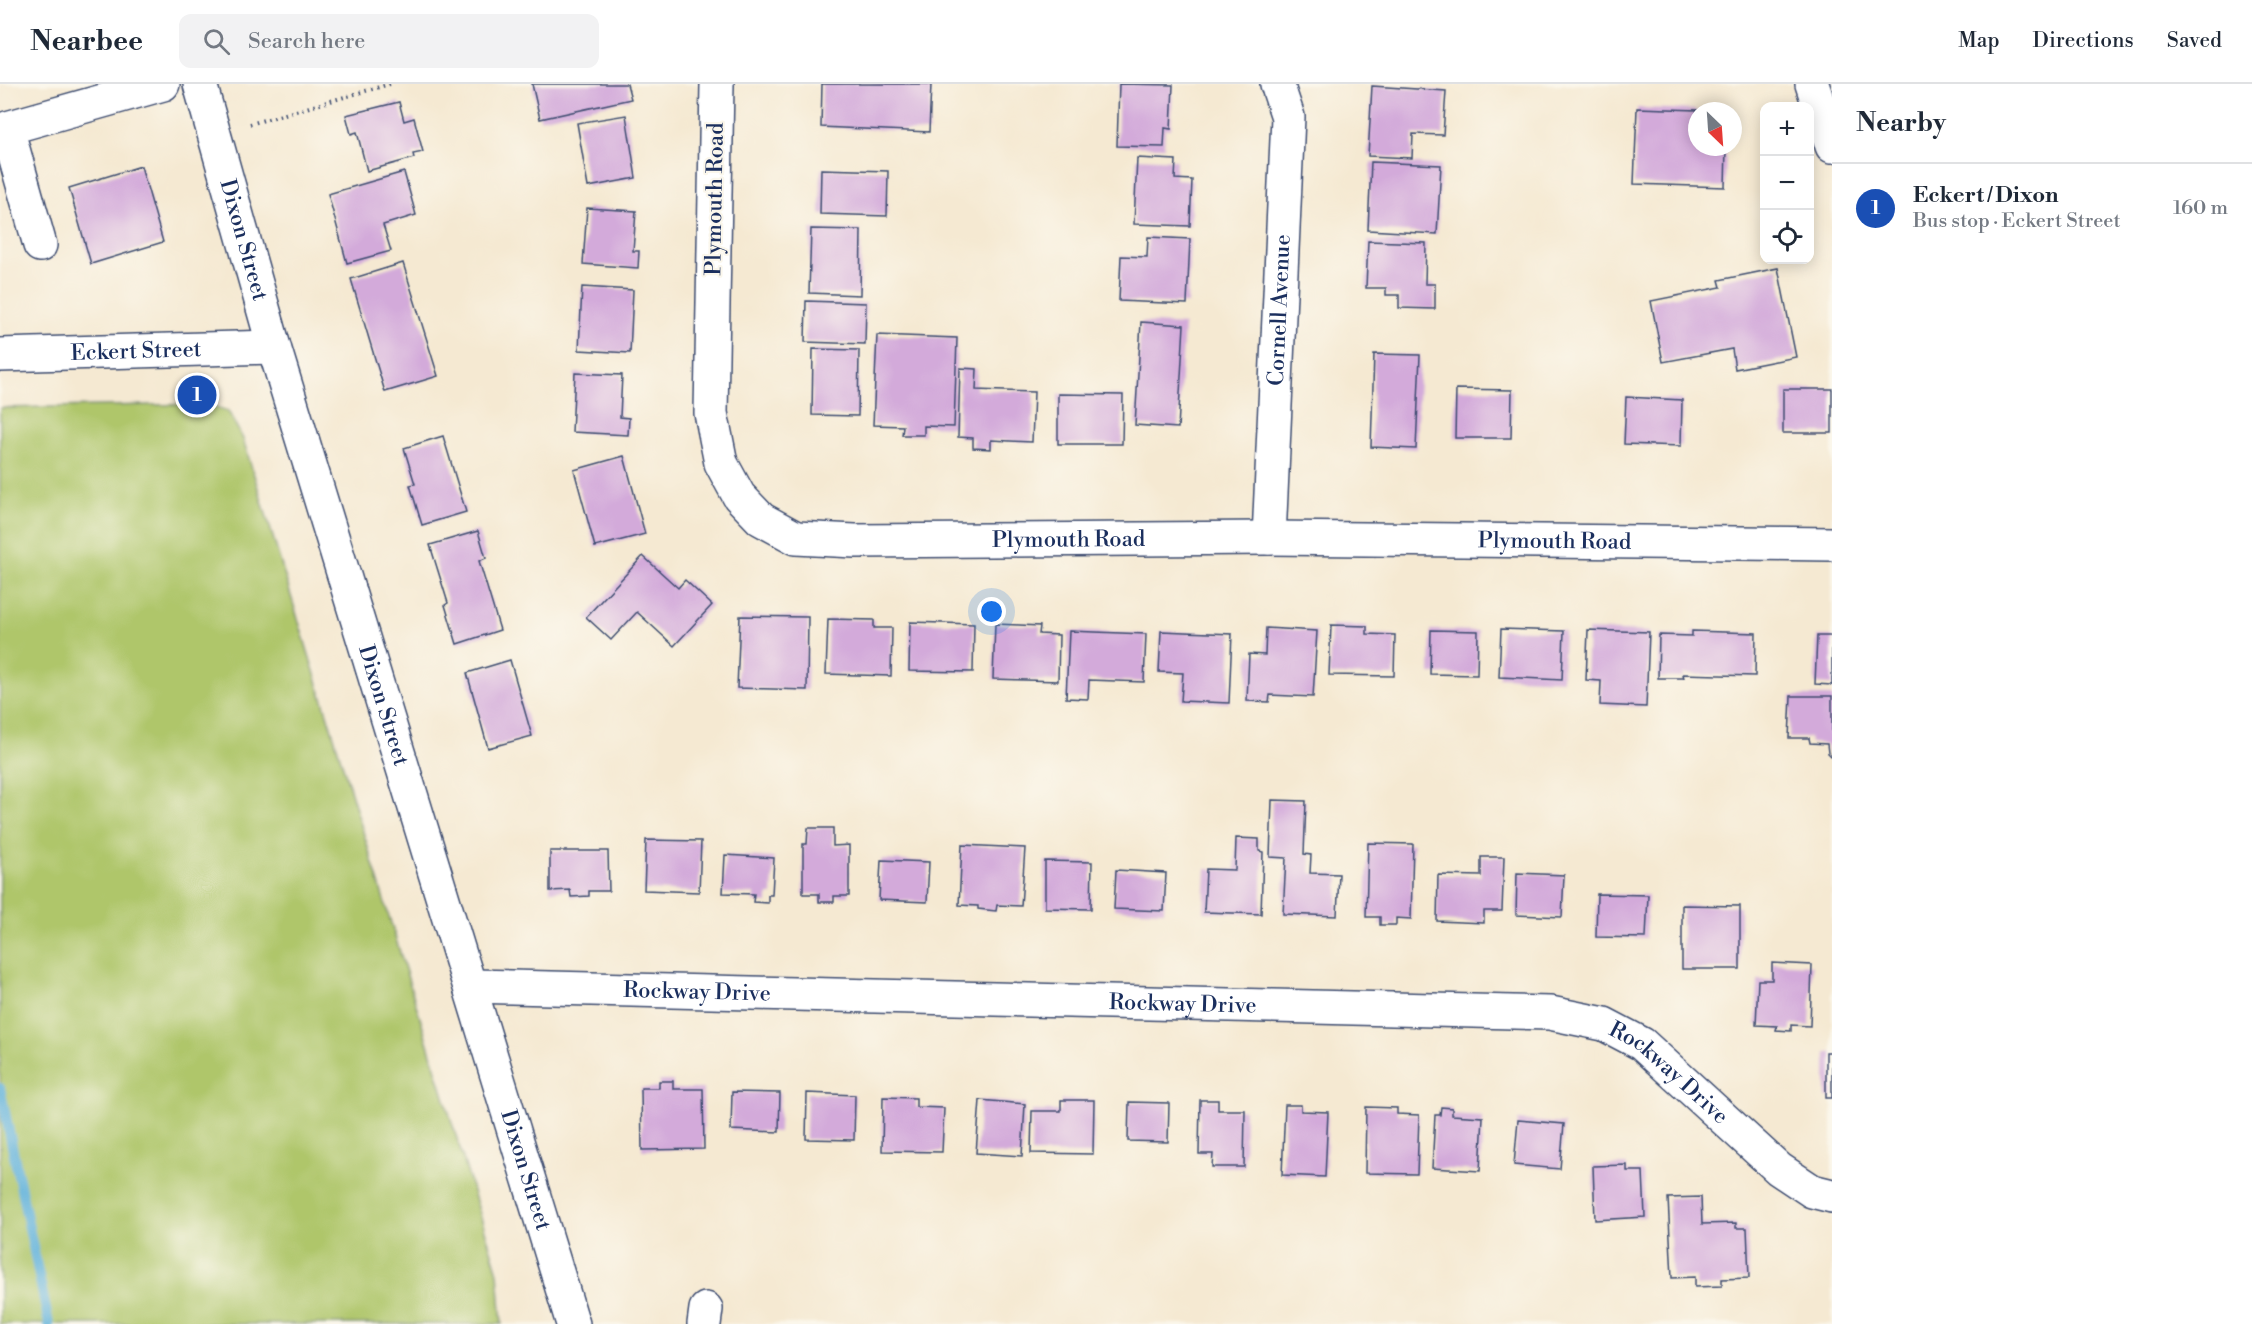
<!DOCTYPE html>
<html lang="en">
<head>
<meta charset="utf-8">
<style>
	:root { --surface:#fff; --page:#f2f2f3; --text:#1f2937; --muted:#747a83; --line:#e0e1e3; --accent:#1a73e8 }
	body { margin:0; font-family:"Libre Bodoni",serif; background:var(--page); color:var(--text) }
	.controls { position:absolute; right:18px; top:18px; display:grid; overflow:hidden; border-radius:12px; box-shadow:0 3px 15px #0003 }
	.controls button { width:54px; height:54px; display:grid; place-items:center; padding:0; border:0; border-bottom:2px solid var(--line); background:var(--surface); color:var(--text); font:30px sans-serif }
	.compass { position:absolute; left:1688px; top:18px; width:54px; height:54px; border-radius:50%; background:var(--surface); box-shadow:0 3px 15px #0003; rotate:155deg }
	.you { position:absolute; left:992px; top:528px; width:21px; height:21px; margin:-15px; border:4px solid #fff; border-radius:50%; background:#1a73e8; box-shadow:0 0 0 9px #1a73e833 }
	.badge { display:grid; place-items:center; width:39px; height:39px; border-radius:50%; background:var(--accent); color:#fff; font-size:20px; font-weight:700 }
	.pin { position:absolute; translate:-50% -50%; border:3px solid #fff; box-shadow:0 2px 6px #0006 }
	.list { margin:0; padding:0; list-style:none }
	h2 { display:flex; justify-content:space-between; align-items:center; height:78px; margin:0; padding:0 24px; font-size:26px }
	h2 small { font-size:20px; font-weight:400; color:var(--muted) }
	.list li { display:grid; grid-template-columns:39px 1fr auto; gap:18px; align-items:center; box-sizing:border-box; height:90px; padding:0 24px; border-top:2px solid var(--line) }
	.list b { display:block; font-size:22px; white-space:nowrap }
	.list p { margin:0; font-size:20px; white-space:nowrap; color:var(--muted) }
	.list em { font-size:20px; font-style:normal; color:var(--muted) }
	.icon { flex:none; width:33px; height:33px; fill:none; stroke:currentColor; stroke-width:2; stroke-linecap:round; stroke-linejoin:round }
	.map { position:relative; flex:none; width:1832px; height:1240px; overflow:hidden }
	header { display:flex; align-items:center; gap:36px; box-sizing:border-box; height:84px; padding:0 30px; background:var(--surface); border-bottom:2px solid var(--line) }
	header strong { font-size:28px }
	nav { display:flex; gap:33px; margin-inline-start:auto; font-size:21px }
	.search { width:420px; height:54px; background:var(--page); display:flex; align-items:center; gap:15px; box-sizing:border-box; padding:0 21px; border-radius:12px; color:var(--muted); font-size:22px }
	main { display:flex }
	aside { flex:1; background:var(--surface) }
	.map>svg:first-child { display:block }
</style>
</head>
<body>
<header>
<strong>Nearbee</strong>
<div class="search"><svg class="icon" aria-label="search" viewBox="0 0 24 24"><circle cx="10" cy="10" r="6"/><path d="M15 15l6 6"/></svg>Search here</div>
<nav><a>Map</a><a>Directions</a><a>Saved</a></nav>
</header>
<main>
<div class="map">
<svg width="1832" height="1240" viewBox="0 0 1832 1240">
	<rect width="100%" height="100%" fill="#fbf7ec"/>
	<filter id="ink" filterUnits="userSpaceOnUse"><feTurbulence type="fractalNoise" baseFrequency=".0167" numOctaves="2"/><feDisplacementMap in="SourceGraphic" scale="12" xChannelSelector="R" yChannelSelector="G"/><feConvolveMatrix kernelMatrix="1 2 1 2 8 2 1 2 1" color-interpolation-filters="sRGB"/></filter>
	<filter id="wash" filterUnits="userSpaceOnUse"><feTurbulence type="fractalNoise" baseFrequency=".008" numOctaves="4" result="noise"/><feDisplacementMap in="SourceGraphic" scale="24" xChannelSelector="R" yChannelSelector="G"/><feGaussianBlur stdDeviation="1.35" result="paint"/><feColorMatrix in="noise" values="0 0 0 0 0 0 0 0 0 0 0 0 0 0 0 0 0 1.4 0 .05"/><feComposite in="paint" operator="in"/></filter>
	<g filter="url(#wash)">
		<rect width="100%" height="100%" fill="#f5e9d2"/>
		<path fill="#afc66b" stroke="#657a64" stroke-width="1.5" d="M 205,320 L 228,327 L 243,355 L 498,1189 L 502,1240 L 0,1240 L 0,324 Z"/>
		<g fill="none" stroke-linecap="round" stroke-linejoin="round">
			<path stroke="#5eb1da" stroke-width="10" d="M 0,1004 L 49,1240"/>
		</g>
		<g id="blocks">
			<g fill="#d3aada">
				<path d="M 532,0 L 627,0 L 631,15 L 540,35 Z"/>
				<path d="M 822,0 L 931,0 L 929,48 L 821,43 Z"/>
				<path d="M 1119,0 L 1173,1 L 1171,45 L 1165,44 L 1164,63 L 1117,62 Z"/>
				<path d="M 1372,2 L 1446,7 L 1443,51 L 1413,50 L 1412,74 L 1368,72 Z"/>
				<path d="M 399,18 L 404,37 L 414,34 L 423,68 L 413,70 L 414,74 L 367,87 L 357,48 L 351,50 L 346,31 Z"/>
				<path d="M 1637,24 L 1697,26 L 1697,63 L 1726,63 L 1725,103 L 1634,100 Z"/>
				<path d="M 626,31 L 636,94 L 588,103 L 577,39 Z"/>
				<path d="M 1137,74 L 1176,76 L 1175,95 L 1192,96 L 1190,142 L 1134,140 Z"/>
				<path d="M 1371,78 L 1441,81 L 1437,150 L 1368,146 Z"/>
				<path d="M 141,82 L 163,158 L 91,180 L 69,104 Z"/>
				<path d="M 821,85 L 888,87 L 887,132 L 820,130 Z"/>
				<path d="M 404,88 L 416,131 L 383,141 L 391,167 L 347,179 L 328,110 Z"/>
				<path d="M 587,124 L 636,127 L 633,167 L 639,167 L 638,184 L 583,180 Z"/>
				<path d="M 811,145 L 861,146 L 860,211 L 809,209 Z"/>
				<path d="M 1148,153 L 1190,155 L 1187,220 L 1119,217 L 1121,172 L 1147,173 Z"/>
				<path d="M 1368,157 L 1426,159 L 1425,200 L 1435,200 L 1435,225 L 1399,224 L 1399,211 L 1386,211 L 1386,204 L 1366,204 Z"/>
				<path d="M 403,179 L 438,292 L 385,308 L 351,195 Z"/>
				<path d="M 1778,184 L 1796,273 L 1735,285 L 1732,265 L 1663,278 L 1651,217 L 1721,203 L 1719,196 Z"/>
				<path d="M 582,203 L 633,206 L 630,269 L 579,266 Z"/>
				<path d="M 806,217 L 866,219 L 865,260 L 805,258 Z"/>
				<path d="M 1141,238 L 1184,241 L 1178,344 L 1135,341 Z"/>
				<path d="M 877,251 L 957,254 L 954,343 L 924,342 L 924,351 L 902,351 L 903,342 L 873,341 Z"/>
				<path d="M 813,265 L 859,266 L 858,332 L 812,331 Z"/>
				<path d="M 1374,270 L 1420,271 L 1416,365 L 1371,363 Z"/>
				<path d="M 960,284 L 977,285 L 976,306 L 1034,308 L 1032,358 L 991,356 L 991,365 L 973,364 L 973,354 L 958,353 Z"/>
				<path d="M 575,289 L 622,291 L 620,333 L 629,334 L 628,351 L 572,348 Z"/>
				<path d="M 1456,305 L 1512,306 L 1511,354 L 1455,354 Z"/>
				<rect x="1783" y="305" width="49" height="44"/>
				<path d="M 1058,310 L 1123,311 L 1122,360 L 1058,360 Z"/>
				<path d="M 1626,313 L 1682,316 L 1681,362 L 1624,360 Z"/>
				<path d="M 443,352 L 466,428 L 422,441 L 410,401 L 415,400 L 404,364 Z"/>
				<path d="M 624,372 L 645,450 L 595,463 L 574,386 Z"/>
				<path d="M 478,447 L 486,474 L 479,477 L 500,546 L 457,560 L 445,521 L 448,519 L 430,461 Z"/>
				<path d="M 643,472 L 678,504 L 685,496 L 712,521 L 674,562 L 637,528 L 611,556 L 586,533 Z"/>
				<path d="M 740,532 L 808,533 L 807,606 L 737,604 Z"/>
				<path d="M 828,535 L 874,536 L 874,544 L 892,544 L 891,592 L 826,590 Z"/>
				<path d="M 910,538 L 974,540 L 973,588 L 909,587 Z"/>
				<path d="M 995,540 L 1040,542 L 1039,550 L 1059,551 L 1058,597 L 993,595 Z"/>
				<path d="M 1331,541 L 1367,542 L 1367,550 L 1395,551 L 1394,592 L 1329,591 Z"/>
				<path d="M 1266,544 L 1317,547 L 1313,613 L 1270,611 L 1269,618 L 1247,617 L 1249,570 L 1265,571 Z"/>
				<path d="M 1501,545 L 1564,547 L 1562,596 L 1499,593 Z"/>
				<path d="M 1431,546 L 1478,547 L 1477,591 L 1430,590 Z"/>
				<path d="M 1588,546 L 1649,548 L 1646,623 L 1600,621 L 1601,597 L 1586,596 Z"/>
				<path d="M 1069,547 L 1146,550 L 1144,598 L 1089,596 L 1088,615 L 1066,614 Z"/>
				<path d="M 1161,547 L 1232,550 L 1229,619 L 1181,617 L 1183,589 L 1159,588 Z"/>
				<path d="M 1692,547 L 1756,549 L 1755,592 L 1683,590 L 1684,594 L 1658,594 L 1659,551 L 1692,552 Z"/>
				<path d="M 1817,552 L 1832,552 L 1832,601 L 1815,600 Z"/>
				<path d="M 510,576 L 532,652 L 488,664 L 467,589 Z"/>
				<path d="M 1791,612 L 1832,612 L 1832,673 L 1828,669 L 1827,660 L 1810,659 L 1809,654 L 1789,654 Z"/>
				<path d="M 1272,716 L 1306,717 L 1304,770 L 1311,771 L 1310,789 L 1339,790 L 1337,832 L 1283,830 L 1286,774 L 1270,773 Z"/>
				<path d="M 808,744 L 833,744 L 833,762 L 849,761 L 849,812 L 834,812 L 834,818 L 819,818 L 819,810 L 803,810 L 803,760 L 807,760 Z"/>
				<path d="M 1236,754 L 1259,755 L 1259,767 L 1263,768 L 1261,830 L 1204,828 L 1206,785 L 1235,786 Z"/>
				<path d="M 646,756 L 701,757 L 699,808 L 644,806 Z"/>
				<path d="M 1368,759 L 1413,760 L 1411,835 L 1396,834 L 1396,841 L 1380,841 L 1380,833 L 1366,833 Z"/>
				<path d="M 962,761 L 1025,764 L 1021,822 L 997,821 L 996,827 L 978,825 L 978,822 L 959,821 Z"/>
				<path d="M 550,767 L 608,767 L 609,807 L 589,807 L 589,812 L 571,813 L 570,806 L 550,807 Z"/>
				<path d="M 725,771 L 774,774 L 772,811 L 768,811 L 768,819 L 753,818 L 754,810 L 723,809 Z"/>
				<path d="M 1481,773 L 1504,773 L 1502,827 L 1484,827 L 1484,839 L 1437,837 L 1438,791 L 1481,792 Z"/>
				<path d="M 881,776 L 929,778 L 927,818 L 879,816 Z"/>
				<path d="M 1045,777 L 1092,778 L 1091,825 L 1045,824 Z"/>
				<path d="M 1116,786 L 1166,789 L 1164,827 L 1114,825 Z"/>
				<path d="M 1517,789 L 1564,791 L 1562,833 L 1516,831 Z"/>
				<path d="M 1597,810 L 1648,811 L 1646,854 L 1596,853 Z"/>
				<path d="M 1682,821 L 1740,822 L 1740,885 L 1682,885 Z"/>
				<path d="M 1772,879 L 1812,881 L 1810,942 L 1791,941 L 1791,947 L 1776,946 L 1777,942 L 1756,941 L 1758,896 L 1772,896 Z"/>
				<rect x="1826" y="968" width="6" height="46"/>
				<path d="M 659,997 L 673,997 L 673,1005 L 703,1005 L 704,1065 L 642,1066 L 641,1004 L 659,1004 Z"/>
				<path d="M 732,1008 L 780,1009 L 779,1048 L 731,1046 Z"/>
				<path d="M 807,1009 L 855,1011 L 854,1056 L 806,1055 Z"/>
				<path d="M 883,1013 L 916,1014 L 916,1023 L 944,1024 L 942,1068 L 882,1067 Z"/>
				<path d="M 980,1016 L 1025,1020 L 1022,1072 L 976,1069 Z"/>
				<path d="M 1061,1016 L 1094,1016 L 1093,1070 L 1031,1069 L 1032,1027 L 1061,1027 Z"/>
				<path d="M 1200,1016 L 1218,1016 L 1218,1026 L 1245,1026 L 1244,1083 L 1212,1083 L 1213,1070 L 1199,1070 Z"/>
				<path d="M 1129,1018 L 1169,1019 L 1168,1058 L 1128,1057 Z"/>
				<path d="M 1285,1021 L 1301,1021 L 1301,1027 L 1328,1028 L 1325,1093 L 1282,1091 Z"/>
				<path d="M 1366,1023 L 1397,1024 L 1397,1030 L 1419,1031 L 1417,1090 L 1365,1089 Z"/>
				<path d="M 1441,1023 L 1452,1024 L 1452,1031 L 1483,1033 L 1480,1087 L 1432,1084 L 1435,1031 L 1440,1031 Z"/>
				<path d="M 1518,1036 L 1564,1040 L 1560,1085 L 1514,1081 Z"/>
				<path d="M 1627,1081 L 1627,1087 L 1643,1087 L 1645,1133 L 1595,1136 L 1593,1082 Z"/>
				<path d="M 1701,1113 L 1702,1140 L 1736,1139 L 1736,1144 L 1747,1144 L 1749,1194 L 1722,1195 L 1722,1202 L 1695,1203 L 1695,1193 L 1672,1194 L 1668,1114 Z"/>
			</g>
		</g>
	</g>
	<g filter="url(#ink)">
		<use href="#blocks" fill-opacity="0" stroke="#3c4b6f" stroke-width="1.5"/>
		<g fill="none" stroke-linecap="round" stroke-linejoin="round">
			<defs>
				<g id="minor">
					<path id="s1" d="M 200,0 L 274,263 L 573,1240"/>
					<path id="s2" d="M 717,0 L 711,329 L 721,379 L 739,412 L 761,435 L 796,454 L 855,457 L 1269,454 L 1832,460"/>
					<path d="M 1812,0 L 1832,62"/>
					<path d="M 40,161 L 7,44 L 163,0"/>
					<path id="s3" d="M 0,271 L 274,263"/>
					<path id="s4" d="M 1269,454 L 1288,33 L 1277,0"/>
					<path id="s5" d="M 472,902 L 1550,929 L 1604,940 L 1642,960 L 1779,1085 L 1812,1107 L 1832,1112"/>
					<path d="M 704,1240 L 706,1225"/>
				</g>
			</defs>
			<use href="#minor" stroke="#3c4b6f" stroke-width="36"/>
			<path stroke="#3c4b6f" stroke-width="4" stroke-dasharray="1.5 4.5" stroke-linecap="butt" d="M 250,40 L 390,0"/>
			<use href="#minor" stroke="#fff" stroke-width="33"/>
		</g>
	</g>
	<g text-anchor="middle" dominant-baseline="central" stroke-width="4.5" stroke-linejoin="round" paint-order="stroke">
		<g font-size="22" fill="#1b2f5e" stroke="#fbf7ec">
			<text transform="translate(715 115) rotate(-89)">Plymouth Road</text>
			<text stroke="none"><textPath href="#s1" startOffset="162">Dixon Street</textPath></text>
			<text stroke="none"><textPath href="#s4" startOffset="228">Cornell Avenue</textPath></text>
			<text stroke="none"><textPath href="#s3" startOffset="136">Eckert Street</textPath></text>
			<text stroke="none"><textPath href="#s2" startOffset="762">Plymouth Road</textPath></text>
			<text stroke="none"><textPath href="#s2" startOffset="1248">Plymouth Road</textPath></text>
			<text stroke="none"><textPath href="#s1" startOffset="648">Dixon Street</textPath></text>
			<text stroke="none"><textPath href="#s5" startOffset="225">Rockway Drive</textPath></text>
			<text stroke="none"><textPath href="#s5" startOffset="711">Rockway Drive</textPath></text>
			<text stroke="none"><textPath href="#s5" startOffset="1215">Rockway Drive</textPath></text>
			<text stroke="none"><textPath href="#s1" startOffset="1134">Dixon Street</textPath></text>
		</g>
	</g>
</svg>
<div class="controls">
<button>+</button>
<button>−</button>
<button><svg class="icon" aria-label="locate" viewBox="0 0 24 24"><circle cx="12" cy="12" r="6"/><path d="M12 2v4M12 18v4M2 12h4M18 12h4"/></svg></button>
</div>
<svg class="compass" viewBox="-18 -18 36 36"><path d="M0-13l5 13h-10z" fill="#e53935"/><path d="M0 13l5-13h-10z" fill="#747a83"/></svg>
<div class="you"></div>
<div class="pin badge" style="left:197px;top:311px;background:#1a4fb4">1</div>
</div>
<aside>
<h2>Nearby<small></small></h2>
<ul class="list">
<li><span class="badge" style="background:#1a4fb4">1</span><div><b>Eckert / Dixon</b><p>Bus stop · Eckert Street</p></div><em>160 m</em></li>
</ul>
</aside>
</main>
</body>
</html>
